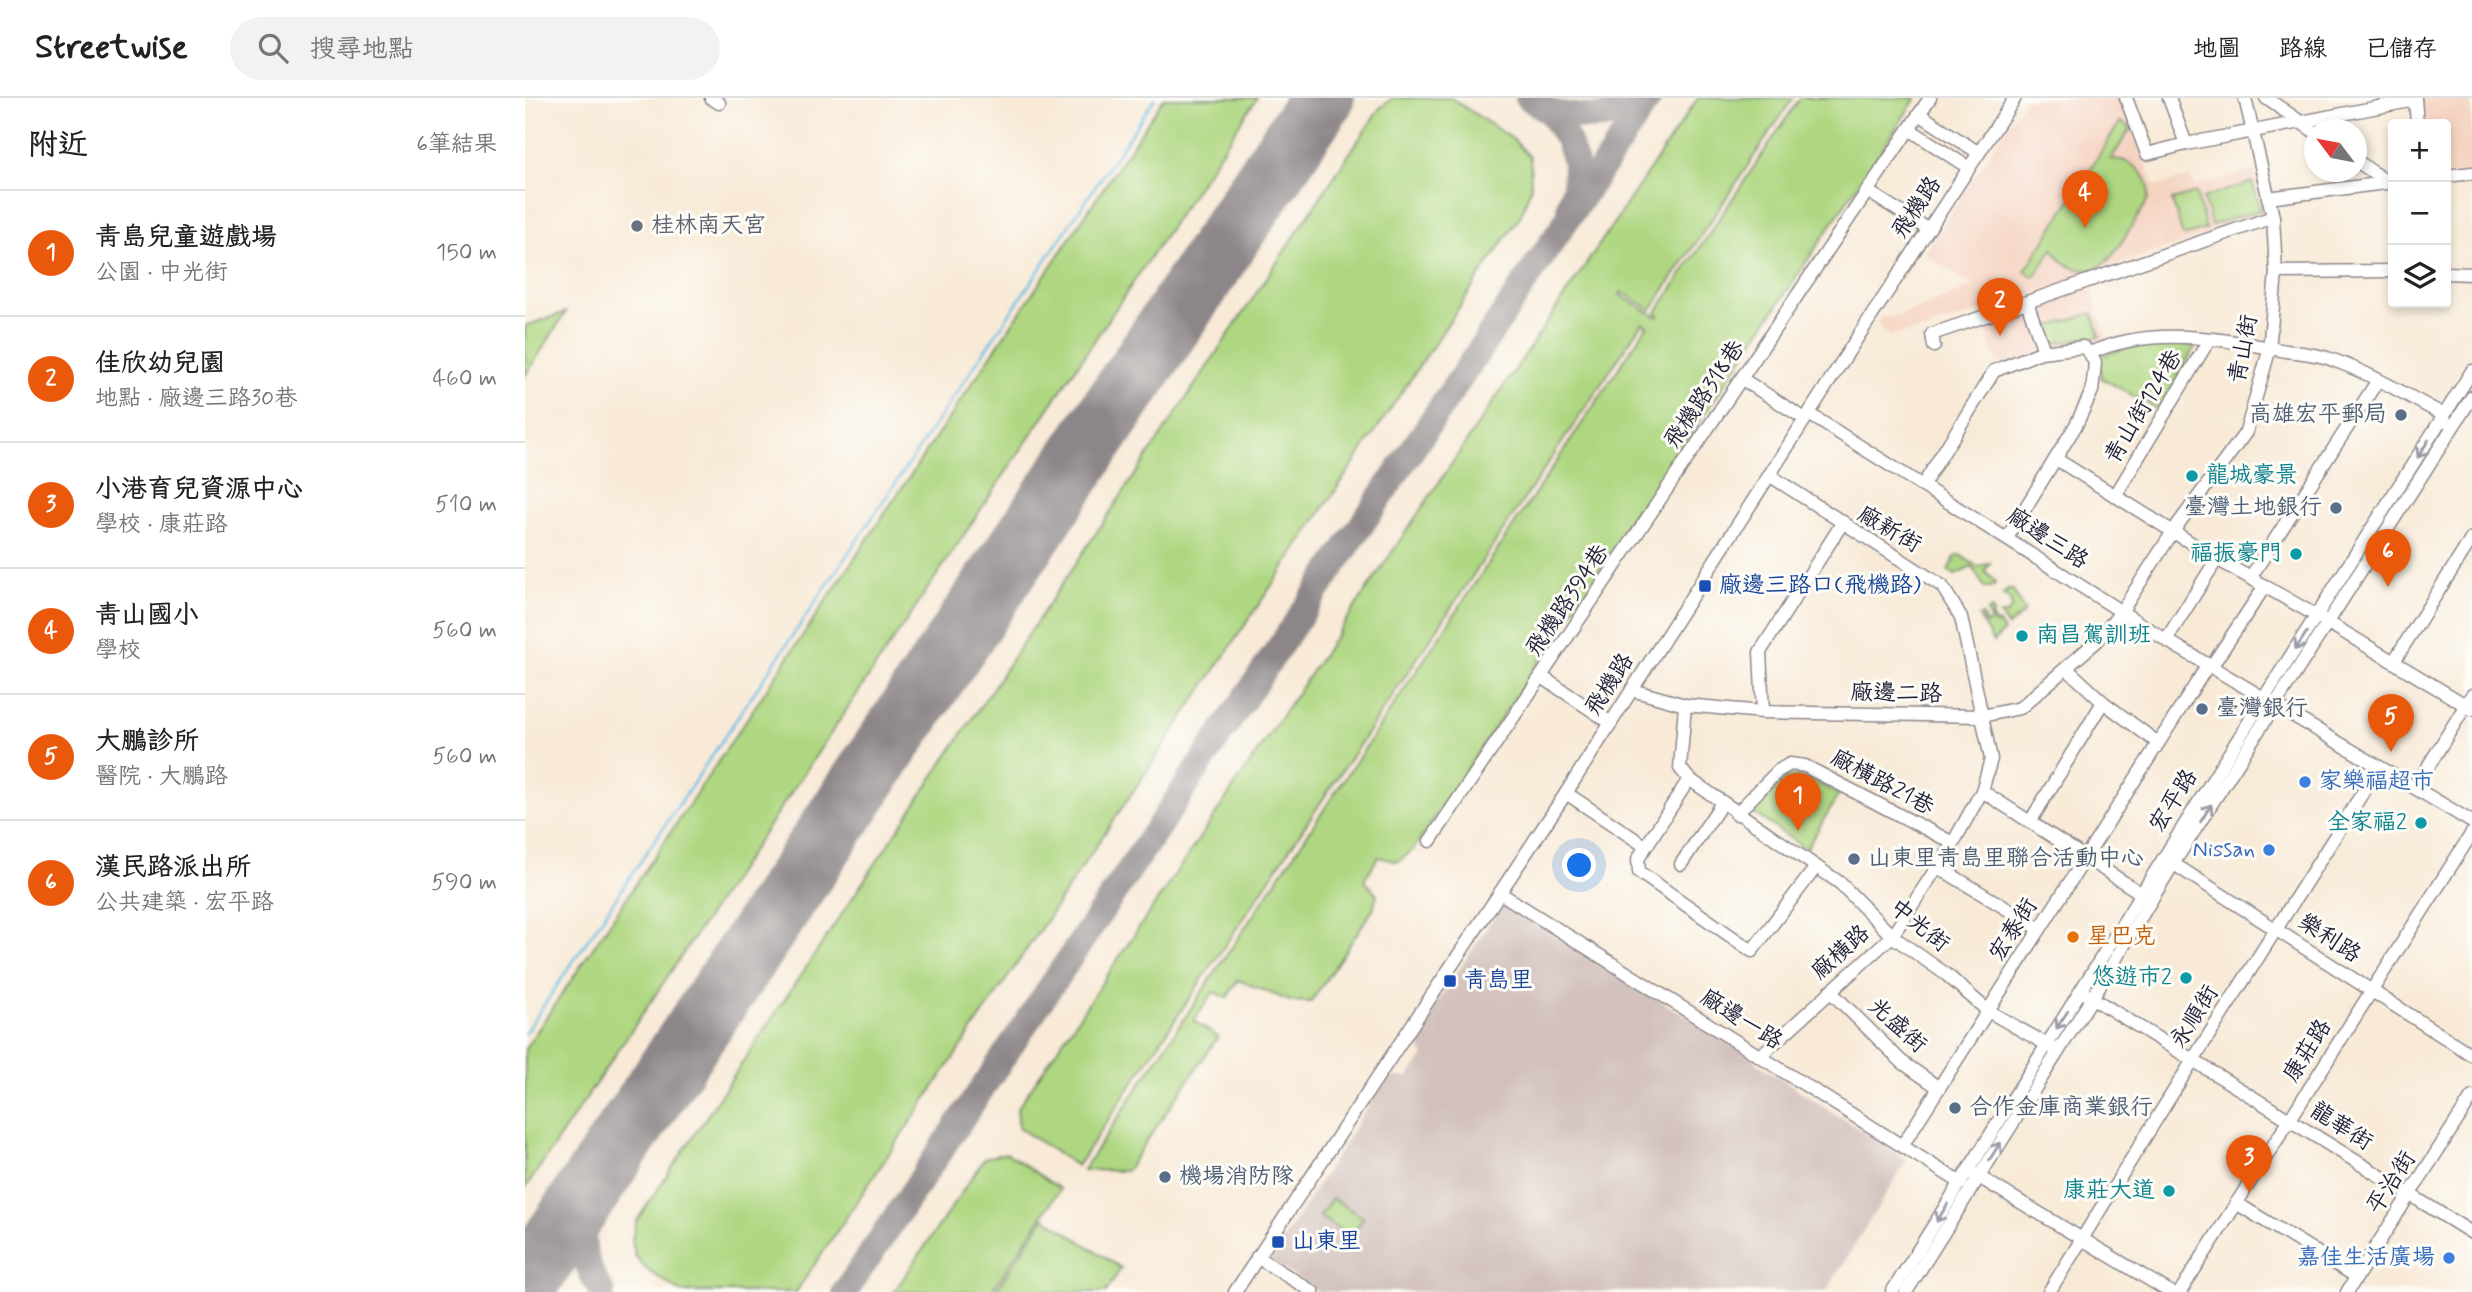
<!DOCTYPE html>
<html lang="zh-TW">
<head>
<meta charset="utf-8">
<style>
	:root { --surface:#fff; --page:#f2f2f2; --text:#222; --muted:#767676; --line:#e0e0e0; --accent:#ea580c }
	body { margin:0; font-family:Mynerve,"LXGW WenKai TC",sans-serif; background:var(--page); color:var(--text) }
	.controls { position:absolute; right:21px; top:21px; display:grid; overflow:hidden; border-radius:7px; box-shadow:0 4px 10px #0003 }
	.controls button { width:63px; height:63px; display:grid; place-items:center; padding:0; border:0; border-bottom:2px solid var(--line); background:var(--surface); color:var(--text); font:35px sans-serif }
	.compass { position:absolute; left:1779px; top:21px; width:63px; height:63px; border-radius:50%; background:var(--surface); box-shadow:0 4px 10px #0003; rotate:302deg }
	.you { position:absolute; left:1055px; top:768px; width:24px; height:24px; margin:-18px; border:5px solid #fff; border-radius:50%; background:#1a73e8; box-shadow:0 0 0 10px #1a73e833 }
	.badge { display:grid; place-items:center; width:46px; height:46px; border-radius:50%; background:var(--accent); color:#fff; font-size:23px; font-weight:700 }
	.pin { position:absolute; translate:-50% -58px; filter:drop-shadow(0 2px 4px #0008) }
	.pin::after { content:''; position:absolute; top:37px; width:24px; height:21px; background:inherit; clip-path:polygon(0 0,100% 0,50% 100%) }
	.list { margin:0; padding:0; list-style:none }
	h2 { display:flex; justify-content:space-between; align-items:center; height:91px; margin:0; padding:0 28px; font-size:30px }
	h2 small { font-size:23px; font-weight:400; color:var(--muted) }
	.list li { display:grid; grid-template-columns:46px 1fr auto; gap:21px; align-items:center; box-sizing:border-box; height:126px; padding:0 28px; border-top:2px solid var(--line) }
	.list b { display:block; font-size:26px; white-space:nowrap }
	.list p { margin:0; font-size:23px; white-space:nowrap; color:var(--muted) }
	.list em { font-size:23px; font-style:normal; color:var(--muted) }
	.icon { flex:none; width:38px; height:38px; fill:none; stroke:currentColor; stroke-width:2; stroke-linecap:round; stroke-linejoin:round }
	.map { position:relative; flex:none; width:1947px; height:1194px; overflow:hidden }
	header { display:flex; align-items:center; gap:42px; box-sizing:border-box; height:98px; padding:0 35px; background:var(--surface); border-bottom:2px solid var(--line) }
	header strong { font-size:33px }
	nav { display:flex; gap:38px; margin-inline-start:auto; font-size:24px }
	.search { width:490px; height:63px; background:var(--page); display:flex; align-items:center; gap:18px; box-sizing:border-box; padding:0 24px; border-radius:38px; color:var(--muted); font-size:26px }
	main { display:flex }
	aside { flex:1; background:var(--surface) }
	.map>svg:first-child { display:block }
</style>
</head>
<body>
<header>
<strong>Streetwise</strong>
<div class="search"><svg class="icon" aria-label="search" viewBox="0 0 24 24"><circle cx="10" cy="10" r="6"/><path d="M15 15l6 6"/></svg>搜尋地點</div>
<nav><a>地圖</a><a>路線</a><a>已儲存</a></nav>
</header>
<main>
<aside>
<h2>附近<small>6筆結果</small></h2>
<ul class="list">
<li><span class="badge">1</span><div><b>青島兒童遊戲場</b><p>公園 · 中光街</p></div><em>150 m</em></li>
<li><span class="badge">2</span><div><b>佳欣幼兒園</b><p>地點 · 廠邊三路30巷</p></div><em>460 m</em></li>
<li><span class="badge">3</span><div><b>小港育兒資源中心</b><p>學校 · 康莊路</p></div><em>510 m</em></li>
<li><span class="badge">4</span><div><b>青山國小</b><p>學校</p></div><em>560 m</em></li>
<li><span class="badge">5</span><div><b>大鵬診所</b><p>醫院 · 大鵬路</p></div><em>560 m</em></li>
<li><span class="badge">6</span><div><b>漢民路派出所</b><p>公共建築 · 宏平路</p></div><em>590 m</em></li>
</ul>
</aside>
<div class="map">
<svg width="1947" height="1194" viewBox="0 0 1947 1194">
	<rect width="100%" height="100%" fill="#fdfcf7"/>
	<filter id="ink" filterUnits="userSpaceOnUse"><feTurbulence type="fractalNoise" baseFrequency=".0143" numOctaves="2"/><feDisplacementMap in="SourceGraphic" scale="14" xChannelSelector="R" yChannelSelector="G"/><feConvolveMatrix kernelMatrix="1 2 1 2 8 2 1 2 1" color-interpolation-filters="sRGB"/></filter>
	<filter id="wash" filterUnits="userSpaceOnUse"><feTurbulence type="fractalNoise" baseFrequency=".00686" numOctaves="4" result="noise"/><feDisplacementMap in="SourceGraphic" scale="28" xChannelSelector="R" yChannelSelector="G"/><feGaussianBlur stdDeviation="1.57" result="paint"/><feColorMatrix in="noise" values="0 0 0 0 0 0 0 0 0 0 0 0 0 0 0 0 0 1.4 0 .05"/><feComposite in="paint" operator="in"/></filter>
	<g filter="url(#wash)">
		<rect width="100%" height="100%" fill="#f8ead7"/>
		<g fill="#f5d3c1">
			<path d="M 1501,0 L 1595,0 L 1630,88 L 1665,79 L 1669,89 L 1730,71 L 1740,117 L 1470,209 L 1393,233 L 1364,238 L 1352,226 L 1357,218 L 1363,220 L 1377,217 L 1449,188 L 1399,155 Z"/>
			<path d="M 1891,0 L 1947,0 L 1947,75 L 1921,78 L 1921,26 L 1893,26 Z"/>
			<path d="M 1565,186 L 1582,242 L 1473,270 L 1457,220 Z"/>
		</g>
		<path fill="#d1c0bc" d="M 978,806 L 1232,962 L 1230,964 L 1382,1062 L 1301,1194 L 794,1194 L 745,1162 L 862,979 L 883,979 L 899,958 L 891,936 Z"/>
		<g fill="#afd781" stroke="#687c5e" stroke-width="2">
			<path d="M 639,0 L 732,0 L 0,1091 L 0,951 Z"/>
			<path d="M 868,0 L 926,0 L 989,42 L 1005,59 L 1006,89 L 996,117 L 271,1194 L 156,1194 L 121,1171 L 110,1158 L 107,1141 L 111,1124 L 855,10 Z"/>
			<path d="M 1173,0 L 1268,0 L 1126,212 L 1097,194 L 1095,197 L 1132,219 L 1134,217 L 1131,215 L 1275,0 L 1391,0 L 888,752 C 866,769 876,763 853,759 L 839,782 L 852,796 L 848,811 L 786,904 L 765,903 L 713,882 L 702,900 L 688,894 L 669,923 L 693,939 L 601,1073 L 558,1072 L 1122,228 L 1117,225 L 552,1068 L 494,1030 L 492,1011 Z"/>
			<path d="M 1595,24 L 1606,30 L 1586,61 C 1605,60 1628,77 1623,99 C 1621,109 1612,119 1607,127 C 1593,150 1579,182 1547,169 C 1538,165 1532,159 1528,150 L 1509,179 L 1500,173 Z"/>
			<path d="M 1727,84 L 1736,112 L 1686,127 L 1678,100 Z"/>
			<path d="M 1671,95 L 1681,131 L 1658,138 L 1647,102 Z"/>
			<path d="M 41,214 L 0,278 L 0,228 Z"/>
			<path d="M 1568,215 L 1575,238 L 1563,242 L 1558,240 L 1522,247 L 1517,231 Z"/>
			<path d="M 1636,244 L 1671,247 L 1634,312 L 1576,280 L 1575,258 L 1612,247 Z"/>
			<path d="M 1435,457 L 1453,469 L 1465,465 L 1460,473 L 1470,484 L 1469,488 L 1460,490 L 1447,469 L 1430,477 L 1423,473 L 1430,459 Z"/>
			<path d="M 1483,492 L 1488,492 L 1500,514 L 1483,529 L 1475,517 L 1482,516 L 1487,509 L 1485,502 L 1478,496 Z"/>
			<path d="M 1467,511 L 1469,516 L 1466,518 L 1470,526 L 1474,525 L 1479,533 L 1468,544 L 1454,519 L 1457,517 L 1461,526 L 1466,524 L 1462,514 Z"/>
			<path d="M 1263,678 L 1287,682 L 1314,696 L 1281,751 L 1227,714 Z"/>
			<path d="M 482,1055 L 535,1091 L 466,1194 L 369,1194 L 460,1060 Z"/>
			<path d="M 807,1100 L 838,1120 L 826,1139 L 795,1119 Z"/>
			<path d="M 519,1119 L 596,1170 L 581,1194 L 470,1194 Z"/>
		</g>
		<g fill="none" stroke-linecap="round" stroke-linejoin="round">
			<path stroke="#6bbee7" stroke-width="2.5" d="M 0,935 L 630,0"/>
			<g stroke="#8d8689" stroke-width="26">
				<path d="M 1003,0 L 1025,14 L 1043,43 L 1051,66 L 1050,88 L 1044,108"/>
				<path d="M 1025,14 C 1056,20 1092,25 1117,0"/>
				<path d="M 74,1076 C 56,1119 49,1153 77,1194"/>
				<path d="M 320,1194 L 1124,0"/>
			</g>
			<path stroke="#8d8689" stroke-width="65" d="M 0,1187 L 797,0"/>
		</g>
	</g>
	<g filter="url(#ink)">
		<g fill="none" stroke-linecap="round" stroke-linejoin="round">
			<defs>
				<g id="minor">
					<path d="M 186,0 L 194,5"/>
					<path d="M 1601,0 L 1622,56 L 1661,46"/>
					<path d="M 1644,0 L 1661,46 L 1890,2"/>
					<path d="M 1741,0 L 1790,34"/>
					<path d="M 1890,0 L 1892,26"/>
					<path d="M 1394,16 L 1454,55"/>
					<path d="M 1384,31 L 1444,70"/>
					<path d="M 1832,63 L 1863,85"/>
					<path d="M 1921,78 L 1947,75"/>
					<path d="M 1342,93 L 1403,131"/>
					<path d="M 1743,100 L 1868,84"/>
					<path d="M 1751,174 L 1868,173"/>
					<path d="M 1921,175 L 1947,176"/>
					<path d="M 1502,204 L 1748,119"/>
					<path d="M 1409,248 L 1407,236 L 1502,204 L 1519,253"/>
					<path d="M 1565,255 C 1626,227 1698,241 1761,253 C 1776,255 1794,256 1808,262 C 1847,276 1883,298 1919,317 L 1920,323"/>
					<path d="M 1217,281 L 1280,321"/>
					<path d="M 1284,316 L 1641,542 L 1947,724"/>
					<path d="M 1531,361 L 1692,461 L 1792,518 L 1947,611"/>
					<path d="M 1398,387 L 1469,273 L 1516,254 L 1558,249 L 1565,255 L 1570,265 L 1567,293 L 1551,327 L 1482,440"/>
					<path d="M 1590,398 L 1684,242"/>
					<path d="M 1725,480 L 1853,282"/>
					<path d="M 1641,542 L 1692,461"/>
					<path d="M 1869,563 L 1947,440"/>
					<path d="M 1686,569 L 1740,488"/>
					<path d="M 1541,570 L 1578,604 L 1633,645"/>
					<path d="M 1017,579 L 1086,625"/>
					<path d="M 1107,592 L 1160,607 L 1238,614 L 1457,618 L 1495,610 L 1572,543 L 1596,514 L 1651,429 L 1721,334 L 1744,253 L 1751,174 L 1748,119 L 1720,0"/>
					<path d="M 1160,607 L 1155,670 L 1164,681 L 1113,761 L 1114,774 L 1227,853 L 1291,769"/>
					<path d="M 1238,614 L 1235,554 L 1318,424"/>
					<path d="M 1164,681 L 1315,785 L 1367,838 L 1422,877 L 1463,913 L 1528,950"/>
					<path d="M 1890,690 L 1947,597"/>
					<path d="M 1457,693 L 1617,796"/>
					<path d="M 1041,695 L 1120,748"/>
					<path d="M 1211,716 L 1253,673 L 1265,666 L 1280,668 L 1428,745"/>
					<path d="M 1505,724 L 1578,604"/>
					<path d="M 905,743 L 1405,0"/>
					<path d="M 1644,763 L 1947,957"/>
					<path d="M 1156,766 L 1197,705"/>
					<path d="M 1413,769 L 1515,831"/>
					<path d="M 975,795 L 1436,1085"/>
					<path d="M 1305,893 L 1377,964 L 1414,990"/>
					<path d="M 1561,896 L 1947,1135"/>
					<path d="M 1235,958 L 1367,838 L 1428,745 L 1457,693 L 1466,661 L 1436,519 L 1417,488 L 1244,377"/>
					<path d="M 1377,1048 L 1683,567"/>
					<path d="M 1449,1076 L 1645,1194"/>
					<path d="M 1711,1105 L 1832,1179"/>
					<path d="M 732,1159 L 788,1194"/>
					<path d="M 710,1194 L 1041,695 L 1334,237 L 1490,0"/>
					<path d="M 1367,1194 L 1739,600 L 1947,273"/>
					<path d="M 1381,1194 L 1567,900 L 1648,766 L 1947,299"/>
					<path d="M 1524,1194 L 1668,962 L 1854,669"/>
					<path d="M 1655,1194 L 1947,735"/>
					<path d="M 1822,1194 L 1947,999"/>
				</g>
			</defs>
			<use href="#minor" stroke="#8d8689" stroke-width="15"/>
			<use href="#minor" stroke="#fff" stroke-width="12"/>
		</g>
		<defs><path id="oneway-shaft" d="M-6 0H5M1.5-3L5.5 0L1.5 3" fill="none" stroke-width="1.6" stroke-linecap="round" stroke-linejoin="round" transform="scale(1.75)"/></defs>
		<g stroke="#9c9ca7">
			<use href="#oneway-shaft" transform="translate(1898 351) rotate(122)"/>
			<use href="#oneway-shaft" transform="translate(1776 543) rotate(123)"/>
			<use href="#oneway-shaft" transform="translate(1681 715) rotate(-58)"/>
			<use href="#oneway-shaft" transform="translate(1537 922) rotate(123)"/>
			<use href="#oneway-shaft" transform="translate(1470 1053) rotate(-58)"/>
			<use href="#oneway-shaft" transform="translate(1417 1115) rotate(122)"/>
		</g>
	</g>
	<circle fill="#6b7280" stroke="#fdfcf7" stroke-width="2.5" cx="112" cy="128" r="7"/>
	<g fill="#5c6f8a" stroke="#fdfcf7" stroke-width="2.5">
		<circle cx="1876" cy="317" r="7"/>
		<circle cx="1811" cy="410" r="7"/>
		<circle cx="1677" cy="611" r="7"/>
		<circle cx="1329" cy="761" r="7"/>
		<circle cx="1430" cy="1010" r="7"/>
		<circle cx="640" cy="1079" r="7"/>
	</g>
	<g fill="#0f9aa8" stroke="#fdfcf7" stroke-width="2.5">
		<circle cx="1667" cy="378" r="7"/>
		<circle cx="1771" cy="456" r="7"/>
		<circle cx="1497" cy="538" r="7"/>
		<circle cx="1896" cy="725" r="7"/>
		<circle cx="1661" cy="880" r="7"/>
		<circle cx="1644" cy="1093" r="7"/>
	</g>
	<g fill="#1a4fb4" stroke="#fdfcf7" stroke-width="2.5">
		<rect x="1173" y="481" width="14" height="14" rx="3.5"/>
		<rect x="918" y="876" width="14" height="14" rx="3.5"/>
		<rect x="746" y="1137" width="14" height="14" rx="3.5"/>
	</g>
	<g fill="#3f7fe0" stroke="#fdfcf7" stroke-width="2.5">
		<circle cx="1780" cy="684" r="7"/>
		<circle cx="1744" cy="752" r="7"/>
		<circle cx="1924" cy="1160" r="7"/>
	</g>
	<circle fill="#e8710a" stroke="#fdfcf7" stroke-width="2.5" cx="1548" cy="839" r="7"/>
	<g text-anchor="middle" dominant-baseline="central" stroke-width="6" stroke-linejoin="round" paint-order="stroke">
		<g font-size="23" fill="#22223b" stroke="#fdfcf7">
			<text transform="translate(1392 110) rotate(-56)">飛機路</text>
			<text transform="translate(1719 251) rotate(-79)">青山街</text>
			<text transform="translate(1180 297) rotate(-56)">飛機路318巷</text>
			<text transform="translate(1619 309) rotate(-59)">青山街124巷</text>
			<text transform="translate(1364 432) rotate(30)">廠新街</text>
			<text transform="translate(1522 441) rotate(33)">廠邊三路</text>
			<text transform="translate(1043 503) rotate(-56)">飛機路394巷</text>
			<text transform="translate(1085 587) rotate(-57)">飛機路</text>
			<text transform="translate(1371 596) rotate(1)">廠邊二路</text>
			<text transform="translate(1357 685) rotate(28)">廠橫路21巷</text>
			<text transform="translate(1649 703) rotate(-58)">宏平路</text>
			<text transform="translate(1394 828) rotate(39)">中光街</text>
			<text transform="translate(1489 832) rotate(-58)">宏泰街</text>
			<text transform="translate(1804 841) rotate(33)">樂利路</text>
			<text transform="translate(1316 855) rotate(-42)">廠橫路</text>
			<text transform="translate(1670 919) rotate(-58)">永順街</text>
			<text transform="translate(1216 922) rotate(32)">廠邊一路</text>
			<text transform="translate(1372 928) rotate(42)">光盛街</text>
			<text transform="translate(1783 953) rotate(-58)">康莊路</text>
			<text transform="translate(1816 1029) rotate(32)">龍華街</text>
			<text transform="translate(1867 1085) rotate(-57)">平治街</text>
		</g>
		<g font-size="23" fill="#5b616d" stroke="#fdfcf7" text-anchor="start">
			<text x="126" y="128">桂林南天宮</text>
		</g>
		<g font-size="23" fill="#4e5e75" stroke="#fdfcf7" text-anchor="start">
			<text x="1862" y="317" text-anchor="end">高雄宏平郵局</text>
			<text x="1797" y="410" text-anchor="end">臺灣土地銀行</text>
			<text x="1691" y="611">臺灣銀行</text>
			<text x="1343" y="761">山東里青島里聯合活動中心</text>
			<text x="1444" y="1010">合作金庫商業銀行</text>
			<text x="654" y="1079">機場消防隊</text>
		</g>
		<g font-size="23" fill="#0d838f" stroke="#fdfcf7" text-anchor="end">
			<text x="1681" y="378" text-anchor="start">龍城豪景</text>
			<text x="1757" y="456">福振豪門</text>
			<text x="1511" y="538" text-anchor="start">南昌駕訓班</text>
			<text x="1882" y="725">全家福2</text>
			<text x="1647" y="880">悠遊市2</text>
			<text x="1630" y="1093">康莊大道</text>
		</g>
		<g font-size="23" fill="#164399" stroke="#fdfcf7" text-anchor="start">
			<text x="1194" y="488">廠邊三路口(飛機路)</text>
			<text x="939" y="883">青島里</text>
			<text x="767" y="1144">山東里</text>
		</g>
		<g font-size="23" fill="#366cbe" stroke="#fdfcf7" text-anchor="end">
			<text x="1794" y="684" text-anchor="start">家樂福超市</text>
			<text x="1730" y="752">Nissan</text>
			<text x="1910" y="1160">嘉佳生活廣場</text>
		</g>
		<g font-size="23" fill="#c56008" stroke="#fdfcf7" text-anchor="start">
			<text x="1562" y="839">星巴克</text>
		</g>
	</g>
</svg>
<div class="controls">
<button>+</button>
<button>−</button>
<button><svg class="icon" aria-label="layers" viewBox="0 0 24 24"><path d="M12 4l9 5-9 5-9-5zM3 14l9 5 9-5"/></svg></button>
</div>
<svg class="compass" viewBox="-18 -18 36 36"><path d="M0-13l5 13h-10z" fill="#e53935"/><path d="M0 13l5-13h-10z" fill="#767676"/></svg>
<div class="you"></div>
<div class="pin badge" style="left:1273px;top:733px">1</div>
<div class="pin badge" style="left:1475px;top:238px">2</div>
<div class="pin badge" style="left:1724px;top:1095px">3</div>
<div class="pin badge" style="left:1560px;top:130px">4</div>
<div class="pin badge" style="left:1866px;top:654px">5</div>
<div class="pin badge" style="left:1863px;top:489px">6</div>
</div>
</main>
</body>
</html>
